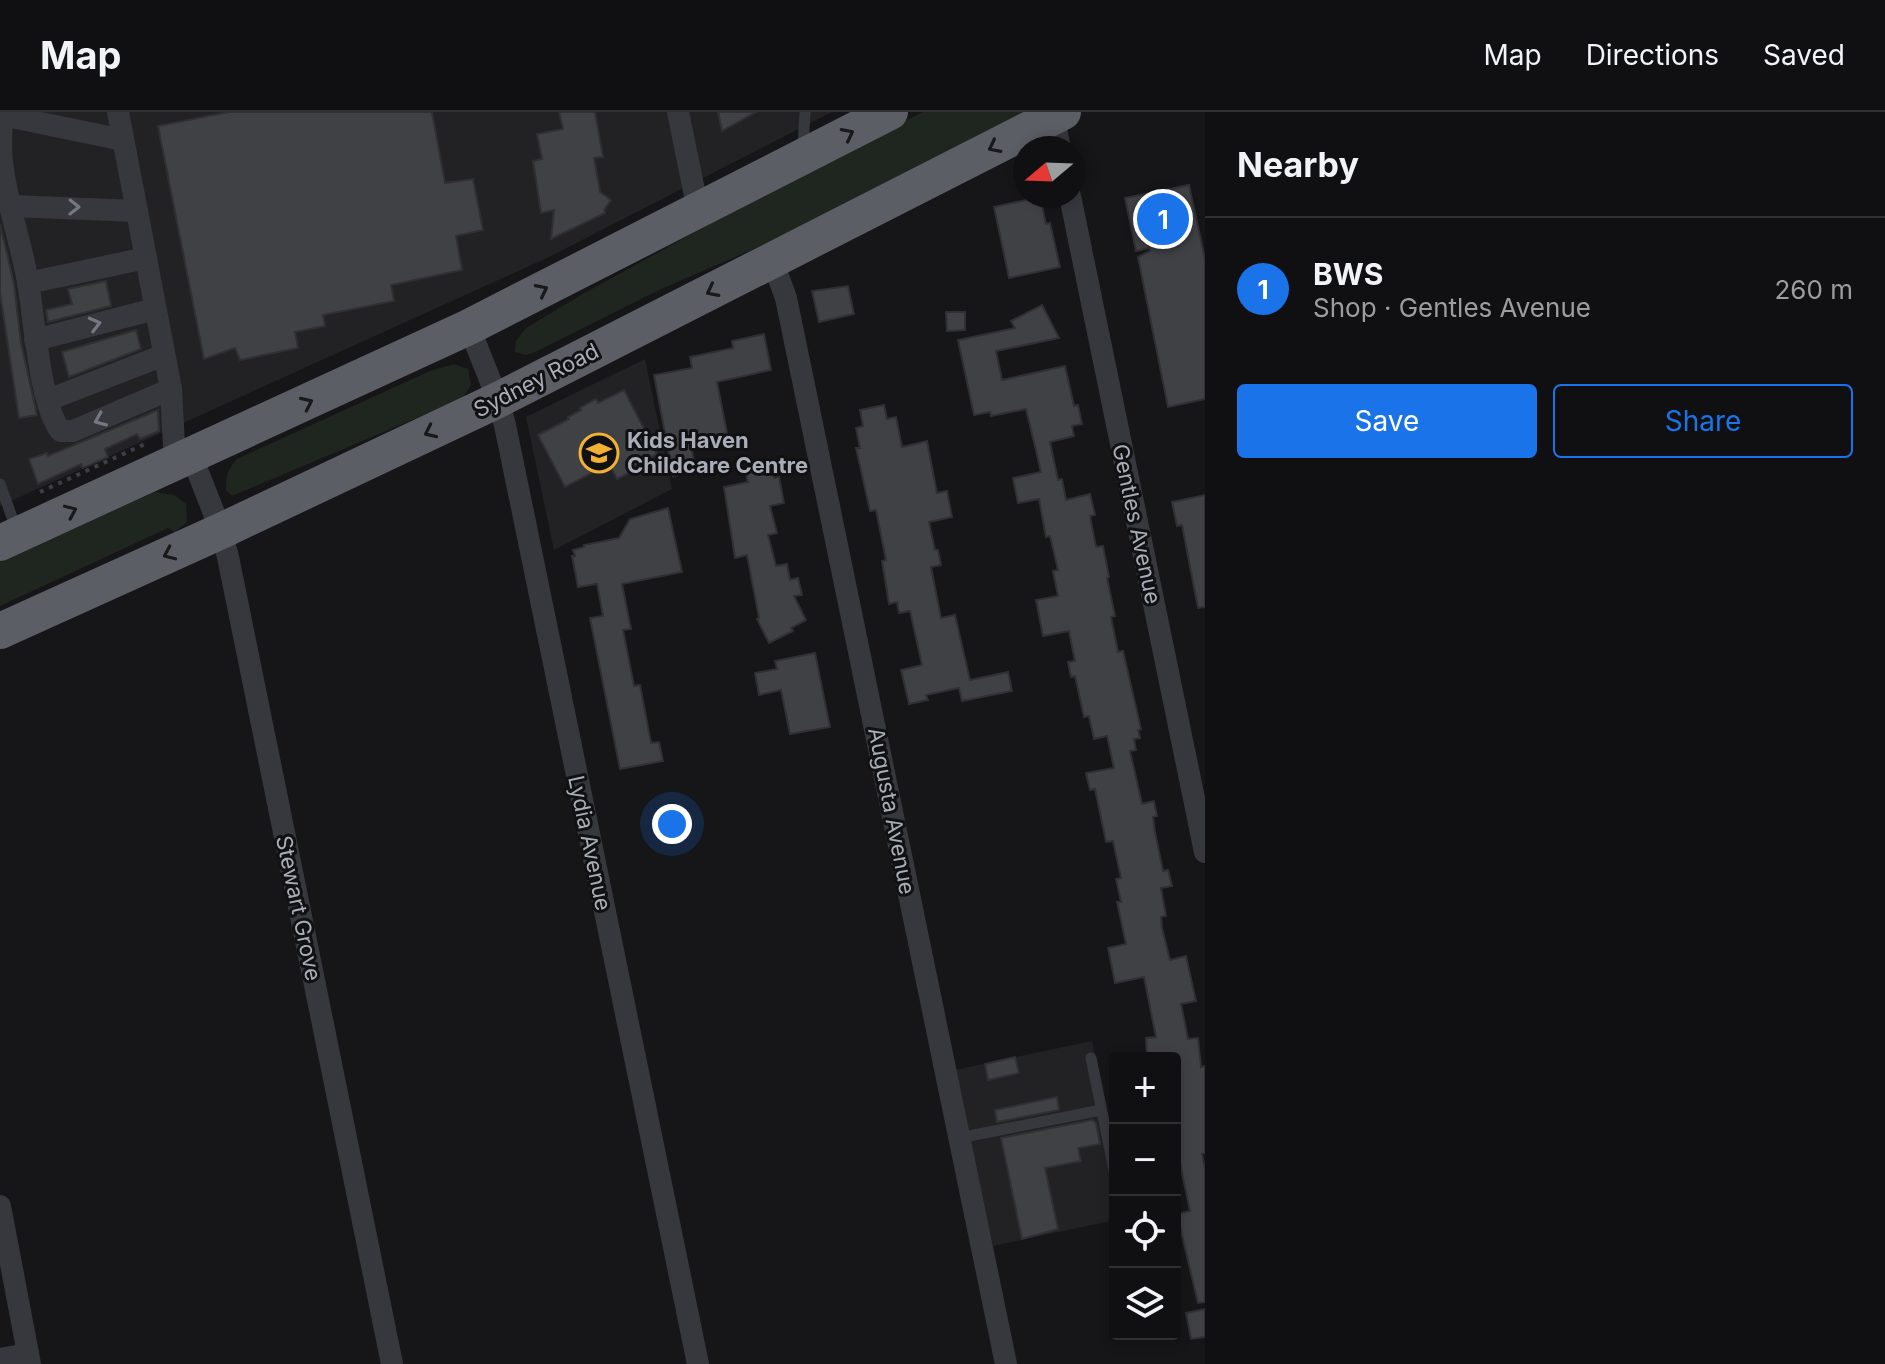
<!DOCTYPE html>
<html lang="en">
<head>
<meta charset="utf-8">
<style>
	:root { --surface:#101012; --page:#1e1e20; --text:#f1f3f6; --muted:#9c9d9f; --line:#303032; --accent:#1a73e8 }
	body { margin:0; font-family:Inter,sans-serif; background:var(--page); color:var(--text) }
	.controls { position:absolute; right:24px; bottom:24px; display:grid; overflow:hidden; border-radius:8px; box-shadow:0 4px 12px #0003 }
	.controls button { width:72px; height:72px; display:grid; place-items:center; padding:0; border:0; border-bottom:2px solid var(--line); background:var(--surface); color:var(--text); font:40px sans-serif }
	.compass { position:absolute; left:1013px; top:24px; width:72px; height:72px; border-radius:50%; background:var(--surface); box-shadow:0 4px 12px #0003; rotate:251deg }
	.you { position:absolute; left:672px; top:712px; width:28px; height:28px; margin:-20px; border:6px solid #fff; border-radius:50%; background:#1a73e8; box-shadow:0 0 0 12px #1a73e833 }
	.badge { display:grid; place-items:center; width:52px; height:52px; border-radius:50%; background:var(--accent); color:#fff; font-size:26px; font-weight:700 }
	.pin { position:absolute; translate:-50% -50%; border:4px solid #fff; box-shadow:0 2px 8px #0006 }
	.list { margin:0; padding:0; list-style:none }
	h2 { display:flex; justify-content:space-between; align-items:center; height:104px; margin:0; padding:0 32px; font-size:34px }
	h2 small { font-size:26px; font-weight:400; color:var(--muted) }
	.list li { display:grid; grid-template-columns:52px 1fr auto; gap:24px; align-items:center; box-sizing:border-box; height:144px; padding:0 32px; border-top:2px solid var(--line) }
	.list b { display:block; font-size:30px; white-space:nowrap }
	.list p { margin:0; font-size:26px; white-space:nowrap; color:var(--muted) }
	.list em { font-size:26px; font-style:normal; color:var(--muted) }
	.actions { display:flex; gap:16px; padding:24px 32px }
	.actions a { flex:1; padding:18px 0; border:2px solid var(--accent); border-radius:8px; text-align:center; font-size:28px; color:var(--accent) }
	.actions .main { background:var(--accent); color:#fff }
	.icon { flex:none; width:44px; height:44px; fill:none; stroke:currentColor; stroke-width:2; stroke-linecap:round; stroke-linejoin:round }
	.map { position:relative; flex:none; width:1205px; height:1252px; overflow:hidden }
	header { display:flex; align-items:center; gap:48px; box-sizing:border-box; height:112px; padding:0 40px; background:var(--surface); border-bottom:2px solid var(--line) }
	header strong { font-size:38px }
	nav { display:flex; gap:44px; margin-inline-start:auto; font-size:28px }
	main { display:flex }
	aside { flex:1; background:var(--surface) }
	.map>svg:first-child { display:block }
</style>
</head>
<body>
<header>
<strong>Map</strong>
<nav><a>Map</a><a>Directions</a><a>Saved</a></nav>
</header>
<main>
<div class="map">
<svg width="1205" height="1252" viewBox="0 0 1205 1252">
	<rect width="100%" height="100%" fill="#161618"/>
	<g fill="#222225">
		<path d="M 0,0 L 832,0 L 547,146 L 0,394 Z"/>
		<path d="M 645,247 L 672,377 L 554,438 L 526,305 Z"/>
		<path d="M 1092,929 L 1115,1038 L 1115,1108 L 993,1134 L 955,958 Z"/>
	</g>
	<g fill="#1e261f">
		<path d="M 923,0 L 1028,0 L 781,125 L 659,178 L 533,241 L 526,243 L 515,240 L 516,229 L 526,216 L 581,183 L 806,59 Z"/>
		<path d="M 454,252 L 468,257 L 471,273 L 464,284 L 450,292 L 232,384 L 226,378 C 225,365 228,357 237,347 L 430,259 Z"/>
		<path d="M 155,380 L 174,383 L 186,392 L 187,410 L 175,420 L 168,416 L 0,494 L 0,450 Z"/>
	</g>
	<g fill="#404145" stroke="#303034" stroke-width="2">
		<path d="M 229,0 L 432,0 L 445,71 L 473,67 L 483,118 L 456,124 L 462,158 L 391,173 L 394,189 L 323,203 L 325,214 L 295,220 L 298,236 L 240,248 L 235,236 L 204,247 L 158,14 Z"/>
		<path d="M 559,0 L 595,0 L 603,45 L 594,46 L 600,80 L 611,88 L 604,98 L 605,101 L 551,127 L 554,98 L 541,101 L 533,49 L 542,47 L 537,22 L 563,17 Z"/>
		<path d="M 718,0 L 756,0 L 722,19 Z"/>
		<path d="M 1189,73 L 1205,147 L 1205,287 L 1168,295 L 1138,145 L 1150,139 L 1149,136 L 1136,139 L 1125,86 Z"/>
		<path d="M 1040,85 L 1046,112 L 1050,111 L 1060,155 L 1009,166 L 994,95 Z"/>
		<path d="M 0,112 L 14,172 L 21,231 L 37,303 L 19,306 L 0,181 Z"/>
		<path d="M 106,169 L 111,194 L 48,210 L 46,198 L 72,192 L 68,177 Z"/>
		<path d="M 848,174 L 854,202 L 819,210 L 812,179 Z"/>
		<path d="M 1042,193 L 1059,226 L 996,239 L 1002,268 L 1065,254 L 1074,294 L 1078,293 L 1082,312 L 1072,314 L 1074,324 L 1050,330 L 1058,368 L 1062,367 L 1066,388 L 1090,382 L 1095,403 L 1090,404 L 1096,435 L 1103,434 L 1109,465 L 1107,466 L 1115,504 L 1111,505 L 1118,540 L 1123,539 L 1141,617 L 1138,618 L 1140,626 L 1134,627 L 1136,638 L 1130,639 L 1142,692 L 1154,689 L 1157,704 L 1153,705 L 1155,720 L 1163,759 L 1168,758 L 1172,774 L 1161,776 L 1166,804 L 1161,805 L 1162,816 L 1170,848 L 1186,844 L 1196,889 L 1181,892 L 1188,927 L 1198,926 L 1201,955 L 1205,954 L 1205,1041 L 1202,1042 L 1205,1057 L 1205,1190 L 1198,1191 L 1177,1102 L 1190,1099 L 1179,1047 L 1175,1048 L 1175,946 L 1147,946 L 1146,926 L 1156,925 L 1144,865 L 1115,871 L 1108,836 L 1126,832 L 1117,790 L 1121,790 L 1116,767 L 1121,766 L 1113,729 L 1106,730 L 1095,677 L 1090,678 L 1086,661 L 1114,656 L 1107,624 L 1094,627 L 1089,604 L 1084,605 L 1075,564 L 1071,565 L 1068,550 L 1075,549 L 1069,519 L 1043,524 L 1036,488 L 1058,484 L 1053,459 L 1058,458 L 1050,424 L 1046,425 L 1039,387 L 1018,391 L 1013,366 L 1041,360 L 1033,326 L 1026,297 L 991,304 L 990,300 L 974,303 L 958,228 L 1015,216 L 1011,209 Z"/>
		<path d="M 946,200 L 965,200 L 965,218 L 947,219 Z"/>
		<path d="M 136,218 L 141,237 L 69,265 L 62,240 Z"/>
		<path d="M 764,222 L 771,258 L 717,270 L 727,321 L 690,328 L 696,360 L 673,364 L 654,263 L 692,256 L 690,245 L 733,236 L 732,229 Z"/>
		<path d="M 624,278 L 657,342 L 631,356 L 633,359 L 617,367 L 609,352 L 565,375 L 538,323 L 569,307 L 568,305 L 581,298 L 580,296 L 596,287 L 598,291 Z"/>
		<path d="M 884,293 L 887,307 L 896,305 L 902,335 L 927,329 L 937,381 L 947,379 L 952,405 L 929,410 L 935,438 L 938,438 L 941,453 L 931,455 L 941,506 L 955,503 L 970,568 L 1008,560 L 1012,579 L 962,589 L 959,576 L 926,583 L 928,588 L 909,592 L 901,558 L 922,553 L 910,499 L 899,501 L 897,490 L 889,492 L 882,449 L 886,448 L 876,398 L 870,399 L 856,336 L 860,336 L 856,316 L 863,314 L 860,298 Z"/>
		<path d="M 158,298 L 159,319 L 140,327 L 137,322 L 105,337 L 108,345 L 83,356 L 81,352 L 38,372 L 29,347 L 47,341 L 48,344 Z"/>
		<path d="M 771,352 L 774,366 L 779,365 L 784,391 L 770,394 L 777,421 L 768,423 L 776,454 L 787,452 L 790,468 L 798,466 L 802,483 L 794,484 L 806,508 L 791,516 L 793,519 L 769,531 L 757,507 L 759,506 L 747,443 L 735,446 L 724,375 L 748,370 L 745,358 Z"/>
		<path d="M 1205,383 L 1205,495 L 1198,496 L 1182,413 L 1177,414 L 1172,390 Z"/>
		<path d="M 668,396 L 682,460 L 622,472 L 631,517 L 623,518 L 634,574 L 640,573 L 651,631 L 659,630 L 663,649 L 620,657 L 590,506 L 603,504 L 597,472 L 578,475 L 572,444 L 575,444 L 573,438 L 584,435 L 584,433 L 619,426 L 630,407 Z"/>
		<path d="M 815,541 L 830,615 L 790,622 L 781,578 L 759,583 L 755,561 L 777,557 L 775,549 Z"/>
		<path d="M 1015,945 L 1019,961 L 988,968 L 985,952 Z"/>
		<path d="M 1057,985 L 1059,998 L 997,1010 L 995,998 Z"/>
		<path d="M 1092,1008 L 1096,1011 L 1100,1032 L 1078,1036 L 1081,1049 L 1045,1056 L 1058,1117 L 1022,1127 L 1001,1026 Z"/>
		<path d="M 1205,1197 L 1205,1225 L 1191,1227 L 1186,1201 Z"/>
	</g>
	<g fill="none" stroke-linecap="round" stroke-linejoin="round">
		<path stroke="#3d3f44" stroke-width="4" stroke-dasharray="4 6" stroke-linecap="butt" d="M 40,380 L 145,332"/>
		<g stroke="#37383d" stroke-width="11">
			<path d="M 803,36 L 805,0"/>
			<path d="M 0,372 L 17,419"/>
			<path d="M 1091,946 L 1115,1063"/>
			<path d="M 959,1026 L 1101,998"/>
		</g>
		<g stroke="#37383d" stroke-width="22">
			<path d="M 2,0 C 2,16 0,33 2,49 C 6,90 21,130 28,170 C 34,203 40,296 61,319 L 73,319 L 171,277"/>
			<path d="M 118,0 L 171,277 L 175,352"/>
			<path d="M 678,0 L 698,98"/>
			<path d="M 2,3 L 123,28"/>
			<path d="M 1053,5 L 1060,36"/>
			<path d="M 1070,84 L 1205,740"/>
			<path d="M 11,94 L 137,99"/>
			<path d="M 769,150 L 778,164 L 786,186 L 1006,1252"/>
			<path d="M 28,171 L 146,146"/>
			<path d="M 469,215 L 498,288 L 505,313 L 698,1252"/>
			<path d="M 35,228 L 155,197"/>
			<path d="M 48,288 L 164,243"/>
			<path d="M 192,345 L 221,419 L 228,445 L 392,1252"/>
			<path d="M 0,1094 L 30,1252"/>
			<path d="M 0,1247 L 28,1242"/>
		</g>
		<g stroke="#5b5e65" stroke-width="36">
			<path d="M 0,431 L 469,215 L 890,0"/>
			<path d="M 0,519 L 221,419 L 498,288 L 1063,0"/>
		</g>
	</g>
	<defs><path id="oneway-chevron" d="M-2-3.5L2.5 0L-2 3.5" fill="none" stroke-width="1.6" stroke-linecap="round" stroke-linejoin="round" transform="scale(2)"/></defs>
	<g stroke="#18191b">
		<use href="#oneway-chevron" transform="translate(848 22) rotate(-27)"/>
		<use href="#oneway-chevron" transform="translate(994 35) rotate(153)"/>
		<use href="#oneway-chevron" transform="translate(542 178) rotate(-27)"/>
		<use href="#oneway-chevron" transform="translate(712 179) rotate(153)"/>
		<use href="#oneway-chevron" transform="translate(307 291) rotate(-25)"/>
		<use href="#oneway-chevron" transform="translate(430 320) rotate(155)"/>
		<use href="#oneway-chevron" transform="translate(71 399) rotate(-24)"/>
		<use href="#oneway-chevron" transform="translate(169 442) rotate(156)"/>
	</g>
	<g stroke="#757881">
		<use href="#oneway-chevron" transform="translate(74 95) rotate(1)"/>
		<use href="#oneway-chevron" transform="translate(95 212) rotate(-14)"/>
		<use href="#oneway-chevron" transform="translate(100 308) rotate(157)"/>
	</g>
	<defs>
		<symbol id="school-ring" viewBox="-11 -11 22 22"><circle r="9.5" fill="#111113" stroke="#f2b134" stroke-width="1.5"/><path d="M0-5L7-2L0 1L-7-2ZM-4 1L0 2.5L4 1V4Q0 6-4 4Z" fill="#f2b134"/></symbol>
	</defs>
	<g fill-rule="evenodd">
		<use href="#school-ring" x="577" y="319" width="44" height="44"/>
	</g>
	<g text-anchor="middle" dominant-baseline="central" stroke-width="6" stroke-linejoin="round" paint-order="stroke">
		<g font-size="22" fill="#a8adb8" stroke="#111113">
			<text transform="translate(536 268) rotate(-27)">Sydney Road</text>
			<text transform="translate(1137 412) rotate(78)">Gentles Avenue</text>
			<text transform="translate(892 699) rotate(79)">Augusta Avenue</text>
			<text transform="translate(590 731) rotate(78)">Lydia Avenue</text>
			<text transform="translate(299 796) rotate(78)">Stewart Grove</text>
		</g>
		<g font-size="22" font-weight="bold" fill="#a8adb8" stroke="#111113" text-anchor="start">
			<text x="627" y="328">Kids Haven<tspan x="627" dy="25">Childcare Centre</tspan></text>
		</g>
	</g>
</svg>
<div class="controls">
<button>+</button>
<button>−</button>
<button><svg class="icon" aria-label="locate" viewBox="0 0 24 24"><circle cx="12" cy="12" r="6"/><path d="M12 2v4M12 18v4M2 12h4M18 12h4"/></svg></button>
<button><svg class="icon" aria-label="layers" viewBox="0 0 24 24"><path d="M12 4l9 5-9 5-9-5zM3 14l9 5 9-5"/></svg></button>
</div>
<svg class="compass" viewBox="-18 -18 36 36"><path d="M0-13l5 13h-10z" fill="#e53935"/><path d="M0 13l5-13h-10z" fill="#9c9d9f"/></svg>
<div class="you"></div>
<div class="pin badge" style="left:1163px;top:107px">1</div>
</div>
<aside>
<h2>Nearby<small></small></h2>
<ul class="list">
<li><span class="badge">1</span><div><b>BWS</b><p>Shop · Gentles Avenue</p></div><em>260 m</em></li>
</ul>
<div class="actions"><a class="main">Save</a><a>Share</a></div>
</aside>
</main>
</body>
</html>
